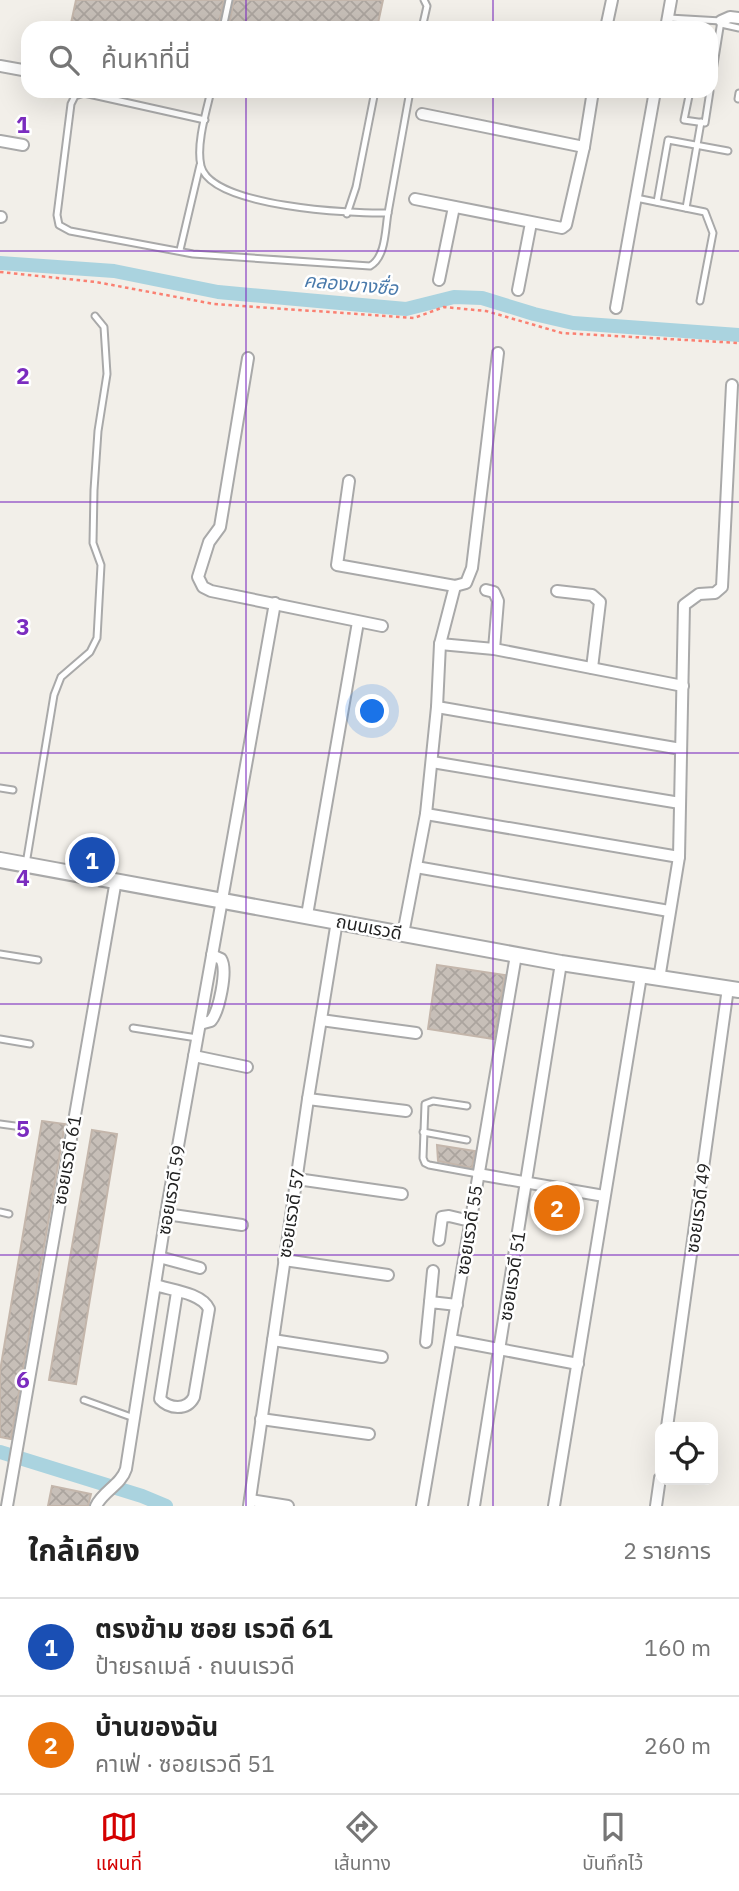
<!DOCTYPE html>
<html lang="th">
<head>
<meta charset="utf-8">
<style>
	:root { --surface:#fff; --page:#f6f6f6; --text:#222; --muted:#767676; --line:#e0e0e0; --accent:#d40000 }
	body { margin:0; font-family:"IBM Plex Sans","Noto Sans Thai",sans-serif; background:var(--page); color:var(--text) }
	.controls { position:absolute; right:21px; bottom:21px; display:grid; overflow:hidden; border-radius:14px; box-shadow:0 7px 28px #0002 }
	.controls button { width:63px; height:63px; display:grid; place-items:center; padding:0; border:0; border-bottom:2px solid var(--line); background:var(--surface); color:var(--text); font:35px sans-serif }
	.you { position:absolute; left:373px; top:712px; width:24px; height:24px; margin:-18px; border:5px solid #fff; border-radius:50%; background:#1a73e8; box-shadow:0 0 0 10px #1a73e833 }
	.badge { display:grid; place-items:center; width:46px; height:46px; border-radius:50%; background:var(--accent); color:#fff; font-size:23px; font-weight:700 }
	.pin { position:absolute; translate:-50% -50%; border:4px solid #fff; box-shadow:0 2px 7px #0006 }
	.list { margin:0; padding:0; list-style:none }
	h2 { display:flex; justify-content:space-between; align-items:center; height:91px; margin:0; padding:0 28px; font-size:30px }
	h2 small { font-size:23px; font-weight:400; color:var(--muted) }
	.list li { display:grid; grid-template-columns:46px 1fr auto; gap:21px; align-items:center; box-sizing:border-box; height:98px; padding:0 28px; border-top:2px solid var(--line) }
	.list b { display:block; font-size:26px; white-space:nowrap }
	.list p { margin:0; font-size:23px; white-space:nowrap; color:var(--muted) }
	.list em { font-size:23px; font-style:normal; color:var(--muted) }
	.icon { flex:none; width:38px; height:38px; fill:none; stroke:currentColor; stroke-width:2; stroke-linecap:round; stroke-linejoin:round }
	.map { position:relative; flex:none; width:739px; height:1506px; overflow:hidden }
	.search { position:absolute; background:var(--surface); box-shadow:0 7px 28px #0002; left:21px; right:21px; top:21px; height:77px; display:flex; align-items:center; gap:18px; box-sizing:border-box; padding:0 24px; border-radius:21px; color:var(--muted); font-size:26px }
	.sheet { height:287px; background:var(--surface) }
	nav { display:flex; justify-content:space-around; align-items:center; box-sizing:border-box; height:98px; border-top:2px solid var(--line); background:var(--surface); font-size:19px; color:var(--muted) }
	nav a { display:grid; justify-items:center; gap:4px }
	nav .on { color:var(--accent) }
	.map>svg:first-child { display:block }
</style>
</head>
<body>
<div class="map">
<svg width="739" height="1506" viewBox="0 0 739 1506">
	<defs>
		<pattern id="building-cross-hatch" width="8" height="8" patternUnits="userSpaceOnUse" patternTransform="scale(1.75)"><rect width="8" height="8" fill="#c7bfb8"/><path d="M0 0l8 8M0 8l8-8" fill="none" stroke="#aba49e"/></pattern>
	</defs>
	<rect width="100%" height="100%" fill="#f2efe9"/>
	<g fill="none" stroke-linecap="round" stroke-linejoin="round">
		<g stroke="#aad3df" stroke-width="14">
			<path d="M 0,263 L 114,271 L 218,292 L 406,309 L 454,297 L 482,298 L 534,314 L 573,323 L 739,335"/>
			<path d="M 0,1452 L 142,1496 L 166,1506"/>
		</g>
	</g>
	<g fill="url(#building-cross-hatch)" stroke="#c4b6ab" stroke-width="2">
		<path d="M 76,0 L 224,0 L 218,28 L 70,28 Z"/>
		<path d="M 234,0 L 383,0 L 377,28 L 228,28 Z"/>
		<path d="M 437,965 L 505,975 L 494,1039 L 428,1029 Z"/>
		<path d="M 42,1121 L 65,1124 L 11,1439 L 0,1437 L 0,1371 Z"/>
		<path d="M 92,1130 L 117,1134 L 76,1384 L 49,1380 Z"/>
		<path d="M 437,1145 L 475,1151 L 472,1168 L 438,1161 Z"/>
		<path d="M 52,1486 L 91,1494 L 88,1506 L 48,1506 Z"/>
	</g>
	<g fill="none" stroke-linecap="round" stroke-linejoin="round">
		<defs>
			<g id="service">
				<path d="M 669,18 L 721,21 L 711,83"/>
				<path d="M 721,24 L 739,28"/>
				<path d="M 223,28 L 229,0"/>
				<path d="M 422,28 L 427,6 L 424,0"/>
				<path d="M 211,91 C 206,112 196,145 201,166 C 211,207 353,214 388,213 L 410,91"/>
				<path d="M 690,91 L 684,120 L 705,123 L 710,91"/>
				<path d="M 738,99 L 739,93"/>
				<path d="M 205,120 L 84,93 L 75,96 L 71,104 L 57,215 L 59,225 L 70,231 L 193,254 L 370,266 C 386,257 385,230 388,213"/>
				<path d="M 636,198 L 705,212 L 713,233 L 700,301"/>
				<path d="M 657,202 L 668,140 L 728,151"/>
				<path d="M 686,208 L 701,122"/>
				<path d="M 347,214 L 356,187 L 375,91"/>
				<path d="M 180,250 L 200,165"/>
				<path d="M 0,788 L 13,790"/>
				<path d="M 26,864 L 54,695 L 61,677 L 90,652 L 97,638 L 101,565 L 93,543 L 94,490 L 98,431 L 107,374 L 104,327 L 95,316"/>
				<path d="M 0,954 L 38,960"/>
				<path d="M 133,1028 L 197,1038"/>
				<path d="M 0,1039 L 30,1044"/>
				<path d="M 467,1106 L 433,1101 L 425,1104 L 423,1158 L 425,1163 L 429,1165 L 478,1174"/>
				<path d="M 0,1124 L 15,1126"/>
				<path d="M 423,1132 L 467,1140"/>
				<path d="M 0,1212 L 9,1214"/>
				<path d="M 84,1400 L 134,1418"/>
			</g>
			<g id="minor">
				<path d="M 721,21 L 730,17 L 739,18"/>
				<path d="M 431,28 L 433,28"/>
				<path d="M 606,28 L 612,0"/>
				<path d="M 666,28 L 671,0"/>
				<path d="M 0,66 L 28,71"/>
				<path d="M 422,114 L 584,147"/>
				<path d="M 0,141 L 23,145"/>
				<path d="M 415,199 L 562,228 L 566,225 L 584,147 L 593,91"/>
				<path d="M 0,217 L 1,217"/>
				<path d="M 439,280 L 454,207"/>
				<path d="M 518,290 L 531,223"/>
				<path d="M 616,308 L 655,91"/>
				<path d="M 248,358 L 220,527 L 209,542 L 198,577 L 203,587 L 211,591 L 382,626"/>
				<path d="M 349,481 L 337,565 L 455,586 L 466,583 L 472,568 L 498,353"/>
				<path d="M 486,590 L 494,592 L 498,601 L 494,649"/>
				<path d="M 557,591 L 592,595 L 600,602 L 592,668"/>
				<path d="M 440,644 L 494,649 L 683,686"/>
				<path d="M 437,707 L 681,749"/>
				<path d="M 432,762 L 680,803"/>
				<path d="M 426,814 L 679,857"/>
				<path d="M 416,867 L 669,911"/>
				<path d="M 307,915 L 358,622"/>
				<path d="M 403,934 L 426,814 L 437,707 L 440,644 L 455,586"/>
				<path d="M 659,979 L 679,857 L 684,605 L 699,594 L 715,593 L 722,587 L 732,385"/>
				<path d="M 321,1020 L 416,1033"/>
				<path d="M 200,1024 L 211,1021 C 219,1011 228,970 221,959 L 212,955"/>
				<path d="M 194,1056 L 247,1067"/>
				<path d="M 308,1099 L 406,1111"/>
				<path d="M 478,1174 L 604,1196"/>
				<path d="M 297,1179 L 402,1194"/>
				<path d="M 166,1214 L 242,1225"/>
				<path d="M 439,1240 L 442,1217 L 449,1216 L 470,1221"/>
				<path d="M 159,1257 L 200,1268"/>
				<path d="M 284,1260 L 388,1275"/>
				<path d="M 155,1285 C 171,1290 202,1293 209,1309 L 194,1397 C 187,1411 169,1409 160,1399 L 177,1292"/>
				<path d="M 430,1302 L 433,1271"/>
				<path d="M 273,1340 L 382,1357"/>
				<path d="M 451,1340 L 578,1364"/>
				<path d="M 426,1342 L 430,1302 L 457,1305"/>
				<path d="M 261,1419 L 369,1434"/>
				<path d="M 667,1427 L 728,988"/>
				<path d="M 250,1500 L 288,1506"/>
				<path d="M 7,1506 L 116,880"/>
				<path d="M 96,1506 C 103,1491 121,1485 126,1469 L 168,1202 L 275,603"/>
				<path d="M 249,1506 L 308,1099 L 337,921"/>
				<path d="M 422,1506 L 516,955"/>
				<path d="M 474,1506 L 561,963"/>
				<path d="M 554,1506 L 641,976"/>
				<path d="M 656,1506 L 660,1478"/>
			</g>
			<path id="tertiary" d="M 0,860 L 561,963 L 739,990"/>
		</defs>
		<use href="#service" stroke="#a9a9a9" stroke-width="9"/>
		<use href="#minor" stroke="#a9a9a9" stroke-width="14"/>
		<use href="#tertiary" stroke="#a9a9a9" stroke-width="18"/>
		<path stroke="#fa8072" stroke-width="2.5" stroke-dasharray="3.5 3.5" stroke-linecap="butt" d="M 0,272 L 96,282 L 214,304 L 414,318 L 444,307 L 486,311 L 562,333 L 739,343"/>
		<use href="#service" stroke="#fff" stroke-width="5"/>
		<use href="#minor" stroke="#fff" stroke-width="10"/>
		<use href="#tertiary" stroke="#fff" stroke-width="14"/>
	</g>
	<path fill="none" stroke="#7b2cbf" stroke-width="2" stroke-opacity="0.55" d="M 246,0 L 246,28M 493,0 L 493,28M 246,91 L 246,1506M 493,91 L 493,1506M 0,251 L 739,251M 0,502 L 739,502M 0,753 L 739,753M 0,1004 L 739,1004M 0,1255 L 739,1255"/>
	<g text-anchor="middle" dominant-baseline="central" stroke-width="5" stroke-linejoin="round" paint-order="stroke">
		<g font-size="18" fill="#222" stroke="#fff">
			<text transform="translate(369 927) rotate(11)">ถนนเรวดี</text>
			<text transform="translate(67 1160) rotate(-80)">ซอยเรวดี 61</text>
			<text transform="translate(171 1190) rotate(-80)">ซอยเรวดี 59</text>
			<text transform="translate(698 1208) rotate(-82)">ซอยเรวดี 49</text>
			<text transform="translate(291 1213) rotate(-81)">ซอยเรวดี 57</text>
			<text transform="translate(469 1230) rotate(-81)">ซอยเรวดี 55</text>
			<text transform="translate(512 1276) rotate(-81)">ซอยเรวดี 51</text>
		</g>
		<g font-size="19" font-style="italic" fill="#4a7aab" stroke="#fff">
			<text transform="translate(351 284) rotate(5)">คลองบางซื่อ</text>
		</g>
	</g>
	<g font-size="23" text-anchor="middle" font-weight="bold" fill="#7b2cbf" stroke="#fff" stroke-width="5" stroke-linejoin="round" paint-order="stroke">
		<text x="23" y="133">1</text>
		<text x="23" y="384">2</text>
		<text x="23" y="635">3</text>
		<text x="23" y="886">4</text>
		<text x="23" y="1137">5</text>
		<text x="23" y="1388">6</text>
	</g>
</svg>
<div class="controls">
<button><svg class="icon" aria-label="locate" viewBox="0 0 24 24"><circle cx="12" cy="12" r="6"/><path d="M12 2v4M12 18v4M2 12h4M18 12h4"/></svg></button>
</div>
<div class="you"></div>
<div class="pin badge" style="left:92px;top:860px;background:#1a4fb4">1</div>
<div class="pin badge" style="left:557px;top:1208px;background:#e8710a">2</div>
<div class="search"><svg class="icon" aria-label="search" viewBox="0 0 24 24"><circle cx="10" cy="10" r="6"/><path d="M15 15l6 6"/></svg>ค้นหาที่นี่</div>
</div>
<section class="sheet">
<h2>ใกล้เคียง<small>2 รายการ</small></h2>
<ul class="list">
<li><span class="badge" style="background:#1a4fb4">1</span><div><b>ตรงข้าม ซอย เรวดี 61</b><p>ป้ายรถเมล์ · ถนนเรวดี</p></div><em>160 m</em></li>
<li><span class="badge" style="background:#e8710a">2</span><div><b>บ้านของฉัน</b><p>คาเฟ่ · ซอยเรวดี 51</p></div><em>260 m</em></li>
</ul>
</section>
<nav>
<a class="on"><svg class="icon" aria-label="map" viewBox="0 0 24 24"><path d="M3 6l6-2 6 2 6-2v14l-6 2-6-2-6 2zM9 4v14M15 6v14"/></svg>แผนที่</a>
<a><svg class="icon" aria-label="directions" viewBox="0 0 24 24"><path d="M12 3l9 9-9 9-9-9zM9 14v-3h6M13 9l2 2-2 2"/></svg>เส้นทาง</a>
<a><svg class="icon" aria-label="saved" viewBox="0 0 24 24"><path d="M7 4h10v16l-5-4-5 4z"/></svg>บันทึกไว้</a>
</nav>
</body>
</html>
